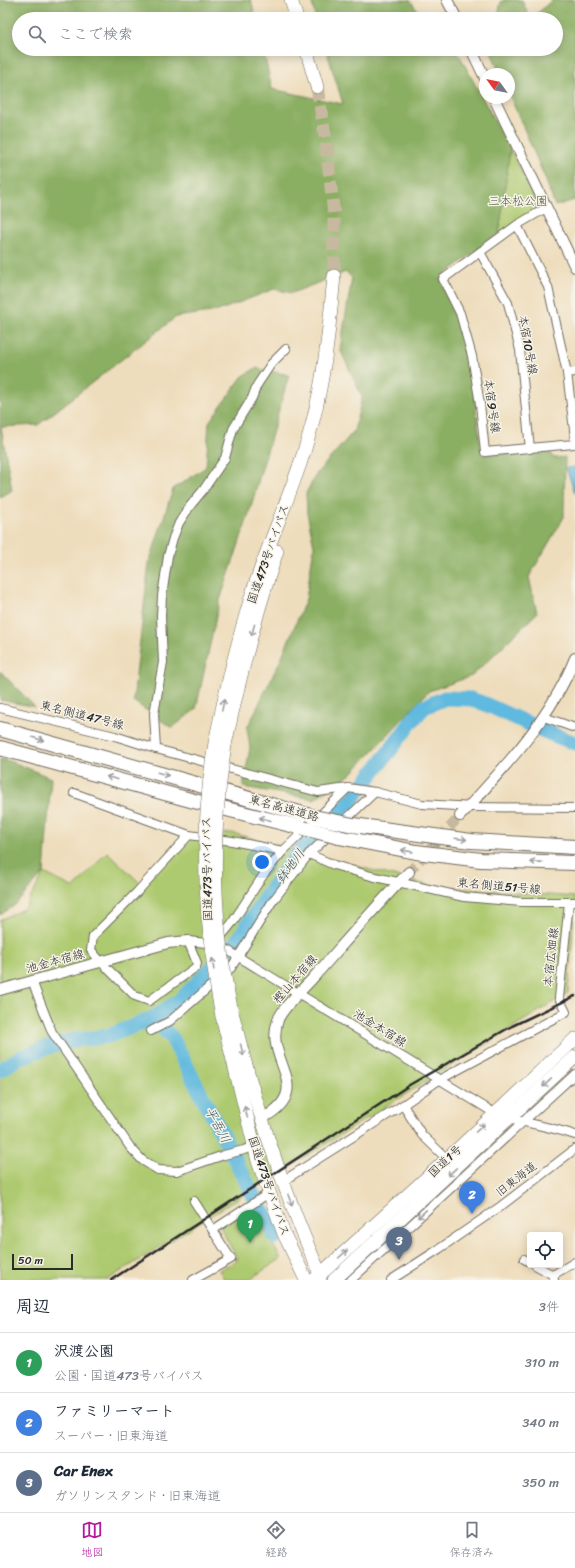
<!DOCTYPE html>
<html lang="ja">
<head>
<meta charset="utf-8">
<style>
	:root { --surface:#fff; --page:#f6f6f7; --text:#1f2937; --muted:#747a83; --line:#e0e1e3; --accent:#b5179e }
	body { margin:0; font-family:Sriracha,"Klee One",sans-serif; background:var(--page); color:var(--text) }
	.controls { position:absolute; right:12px; bottom:12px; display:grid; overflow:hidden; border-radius:4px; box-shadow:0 2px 10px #0003 }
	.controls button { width:36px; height:36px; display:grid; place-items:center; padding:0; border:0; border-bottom:1px solid var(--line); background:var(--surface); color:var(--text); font:20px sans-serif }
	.compass { position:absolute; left:479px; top:68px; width:36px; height:36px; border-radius:50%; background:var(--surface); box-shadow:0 2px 10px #0003; rotate:303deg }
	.scale { position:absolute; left:12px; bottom:10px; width:61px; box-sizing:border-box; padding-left:4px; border:2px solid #2b2b2b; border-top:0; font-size:11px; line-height:14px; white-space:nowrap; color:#2b2b2b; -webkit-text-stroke:3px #f7f3e8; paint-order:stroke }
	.you { position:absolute; left:262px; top:862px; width:14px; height:14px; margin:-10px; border:3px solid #fff; border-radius:50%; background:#1a73e8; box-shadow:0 0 0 6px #1a73e833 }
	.badge { display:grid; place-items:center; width:26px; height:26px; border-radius:50%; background:var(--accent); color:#fff; font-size:13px; font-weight:700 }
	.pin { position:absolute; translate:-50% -33px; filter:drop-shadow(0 1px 2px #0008) }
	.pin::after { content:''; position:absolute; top:21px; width:14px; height:12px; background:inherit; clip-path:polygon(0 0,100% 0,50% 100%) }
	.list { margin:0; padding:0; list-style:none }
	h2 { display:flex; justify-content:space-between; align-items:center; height:52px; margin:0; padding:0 16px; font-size:17px }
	h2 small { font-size:13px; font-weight:400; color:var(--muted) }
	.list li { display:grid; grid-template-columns:26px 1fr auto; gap:12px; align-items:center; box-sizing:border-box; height:60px; padding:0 16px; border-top:1px solid var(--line) }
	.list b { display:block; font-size:15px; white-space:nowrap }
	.list p { margin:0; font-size:13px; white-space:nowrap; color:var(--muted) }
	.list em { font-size:13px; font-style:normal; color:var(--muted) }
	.icon { flex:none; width:22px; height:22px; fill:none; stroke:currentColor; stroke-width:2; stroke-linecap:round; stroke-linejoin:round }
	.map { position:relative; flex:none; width:575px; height:1280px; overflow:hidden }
	.search { position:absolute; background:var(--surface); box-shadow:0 2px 10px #0003; left:12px; right:12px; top:12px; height:44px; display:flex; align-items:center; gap:10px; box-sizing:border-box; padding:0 14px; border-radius:22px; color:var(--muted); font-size:15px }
	.sheet { height:232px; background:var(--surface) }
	nav { display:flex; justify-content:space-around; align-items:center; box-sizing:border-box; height:56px; border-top:1px solid var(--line); background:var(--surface); font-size:11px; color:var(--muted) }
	nav a { display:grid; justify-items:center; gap:2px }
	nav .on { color:var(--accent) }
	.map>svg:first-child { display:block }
</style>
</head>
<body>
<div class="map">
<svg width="575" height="1280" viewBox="0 0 575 1280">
	<rect width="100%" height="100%" fill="#f7f3e8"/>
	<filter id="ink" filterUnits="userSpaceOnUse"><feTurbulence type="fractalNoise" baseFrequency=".025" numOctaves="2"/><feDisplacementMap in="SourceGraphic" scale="8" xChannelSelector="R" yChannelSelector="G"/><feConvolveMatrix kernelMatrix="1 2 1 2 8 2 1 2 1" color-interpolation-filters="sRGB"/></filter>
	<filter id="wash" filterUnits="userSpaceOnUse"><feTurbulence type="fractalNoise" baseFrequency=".012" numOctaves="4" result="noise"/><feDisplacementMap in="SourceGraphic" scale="16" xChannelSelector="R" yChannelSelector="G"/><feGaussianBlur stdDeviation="0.9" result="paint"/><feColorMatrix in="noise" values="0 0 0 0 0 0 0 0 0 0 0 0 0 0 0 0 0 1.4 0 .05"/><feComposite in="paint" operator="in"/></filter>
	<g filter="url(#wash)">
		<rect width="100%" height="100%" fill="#eeddbc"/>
		<g fill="#aeca70" stroke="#6c7a4e">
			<path d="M 510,149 L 539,207 L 499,234 Z"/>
			<path d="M 232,833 L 431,886 L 575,897 L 568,993 L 107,1280 L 0,1280 L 0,920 L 25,908 L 44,873 L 74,888 L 107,852 L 140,883 L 182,837 Z"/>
			<path d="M 252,1207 L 281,1259 L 248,1280 L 225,1280 L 219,1270 L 238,1260 L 220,1227 Z"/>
		</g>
		<g fill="#8aae62" stroke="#5a6c46">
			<path d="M 0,0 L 251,0 L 256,19 L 19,19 L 19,49 L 263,49 L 272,89 L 343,104 L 326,49 L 456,49 L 510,149 L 499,234 L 440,278 L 457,313 L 469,356 L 482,455 L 549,449 L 553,458 L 565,457 L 564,517 L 529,577 L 537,613 L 472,676 L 429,691 L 351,774 L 314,799 L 243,787 L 250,748 L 247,728 L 280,661 L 306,599 L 314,546 L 307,513 L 306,493 L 317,473 L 354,431 L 362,397 L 340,349 L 352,278 L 346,272 L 292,293 L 274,289 L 218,311 L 176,317 L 38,425 L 1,427 L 12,490 L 0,498 Z"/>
			<path d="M 311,0 L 410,0 L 419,13 L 439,17 L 440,19 L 316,19 Z"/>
			<path d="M 504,0 L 522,0 L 530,19 L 497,19 L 501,2 Z"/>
			<path d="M 552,0 L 575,0 L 575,200 L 555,206 L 545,178 L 509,94 L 509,74 L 500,74 L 491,51 L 491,49 L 556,49 L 556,19 L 531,19 Z"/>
			<path d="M 256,368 L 289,375 L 247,520 L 219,603 L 196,709 L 172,728 L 133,701 L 149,563 L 173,489 L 206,467 L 209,422 L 242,377 Z"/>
			<path d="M 0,671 L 35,707 L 0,700 Z"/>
			<path d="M 0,759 L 13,762 L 51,778 L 44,873 L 15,905 L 0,915 Z"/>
		</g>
		<path fill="#61b9de" stroke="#467284" d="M 575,467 L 575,493 L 566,468 Z"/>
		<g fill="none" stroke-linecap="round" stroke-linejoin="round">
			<g stroke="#61b9de" stroke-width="15">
				<path d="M 153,1018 L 172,1038 L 259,1206 L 271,1223 L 275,1237"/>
				<path d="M 0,1070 L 19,1058 L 45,1048 L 74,1040 L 108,1036 L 134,1026 L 153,1018 L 180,1000 L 235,944 L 268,893 L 299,852 L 322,824 L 349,803 L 395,744 L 412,721 L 424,707 L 445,698 L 471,699 L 485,704 L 551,734 L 575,743"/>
			</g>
		</g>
	</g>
	<g filter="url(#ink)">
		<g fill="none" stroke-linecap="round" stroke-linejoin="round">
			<path stroke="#c7b99f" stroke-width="10" stroke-dasharray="10 5" stroke-linecap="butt" d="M 409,872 L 460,816"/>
			<path stroke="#c7b99f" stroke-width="13" stroke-dasharray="13 6" stroke-linecap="butt" d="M 317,87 L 326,141 L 334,215 L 334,276"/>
			<defs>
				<g id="minor">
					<path d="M 517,225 L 548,287 L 567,373 L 575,438 L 574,444 L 485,452 L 480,404 L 472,356 L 460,313 L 443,279 L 517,225 L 546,208"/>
					<path d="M 480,252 L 508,303 L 520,350 L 530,449"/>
					<path d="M 567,373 L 575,372"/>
					<path d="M 0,708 L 115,736 L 156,749 L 318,792 L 348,788 L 375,792 L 422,804 L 473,807 L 575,808"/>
					<path d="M 544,717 L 575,728"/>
					<path d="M 156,749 L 154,714 L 163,662 L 161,616 L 162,596 L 168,556 L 173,538 L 179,523 L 190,506 L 204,489 L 225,458 L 233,429 L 252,398 L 257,385 L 271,364 L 286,349"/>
					<path d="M 74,793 L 189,835 L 232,841 L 283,851"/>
					<path d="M 315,820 L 348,788"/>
					<path d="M 189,835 L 137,892 L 93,936 L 91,950 L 101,962 L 135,996 L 149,1001 L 196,967 L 197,963 L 188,941 L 206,943 L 224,948 L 496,1114 C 521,1123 549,1126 575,1135"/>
					<path d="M 309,854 L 334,865 L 371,876 L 464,897 L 522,902 L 575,902"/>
					<path d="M 219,939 L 232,923 L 264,874 L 283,851 L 307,828"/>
					<path d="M 32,981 L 52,1032 L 130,1147 L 142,1160 L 158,1170 L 177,1171 L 224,1155 L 244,1150 L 254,1146"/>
					<path d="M 151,1031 L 170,1021 L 231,968 L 272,902 L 309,854 L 375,792"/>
					<path d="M 403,1105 L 422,1135 L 447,1159"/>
					<path d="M 283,1181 L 403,1105 L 439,1080 L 566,1012 L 559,998 L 569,902"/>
					<path d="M 213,1230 L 269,1193"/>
					<path d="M 524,1259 L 530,1262"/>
					<path d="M 535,1265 L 553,1275"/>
					<path d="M 193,1280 L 231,1259 L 194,1201"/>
					<path d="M 351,1280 L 575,1074"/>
					<path d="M 391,1280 L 439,1249 L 501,1206 L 575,1149"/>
					<path d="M 554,1280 L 553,1275 L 575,1262"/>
				</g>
				<g id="tertiary">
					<path d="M 447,0 L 457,19"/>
					<path d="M 471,49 L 485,78"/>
					<path d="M 494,98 L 575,267"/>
					<path d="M 460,816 C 504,768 550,720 575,658"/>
					<path d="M 0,990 L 168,943 L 188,941"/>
					<path d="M 263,1118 C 317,1088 263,1061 278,1020 C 282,1008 304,988 313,978 C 345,942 376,906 409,872"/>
				</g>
				<g id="trunk">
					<path d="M 291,0 L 297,19"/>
					<path d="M 306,49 L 317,87"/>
					<path d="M 215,743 C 225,693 237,643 252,594 C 272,531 302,472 316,408 C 326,364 330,320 334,276"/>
					<path d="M 225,745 C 239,679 256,614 277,551"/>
					<path d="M 232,1012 C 254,1102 283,1190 320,1274 L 320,1280"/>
					<path d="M 222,1016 L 258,1161 L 284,1234 L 306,1280"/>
					<path d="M 314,1280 L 444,1162 L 575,1039"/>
					<path d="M 334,1280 L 575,1057"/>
				</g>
				<g id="motorway">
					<path d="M 0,729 L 314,817"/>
					<path d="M 0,748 L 194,801 L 303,828"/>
					<path d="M 353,825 L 471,841 L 575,847"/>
					<path d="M 339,837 L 416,852 L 481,860 L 575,863"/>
				</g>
			</defs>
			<use href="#minor" stroke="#6f695e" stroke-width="10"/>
			<use href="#tertiary" stroke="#6f695e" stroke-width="12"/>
			<use href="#trunk" stroke="#6f695e" stroke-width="14"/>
			<use href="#motorway" stroke="#6f695e" stroke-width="16"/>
			<use href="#minor" stroke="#fff" stroke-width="8"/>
			<use href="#tertiary" stroke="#fff" stroke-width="10"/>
			<use href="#trunk" stroke="#fff" stroke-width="13"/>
			<use href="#motorway" stroke="#fff" stroke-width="14"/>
			<path stroke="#2b2b2b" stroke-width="2.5" d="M 111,1280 L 411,1084 L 512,1026 L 575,996"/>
			<defs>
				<g id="trunk-bridge">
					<path d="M 215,743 C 199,835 204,924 222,1016"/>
					<path d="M 225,745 C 211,833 212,925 232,1012"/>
				</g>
				<g id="motorway-bridge">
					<path d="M 314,817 L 353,825"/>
					<path d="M 303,828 L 339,837"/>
				</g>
			</defs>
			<use href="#trunk-bridge" stroke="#6f695e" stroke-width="14" stroke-linecap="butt"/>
			<use href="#motorway-bridge" stroke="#6f695e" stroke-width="16" stroke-linecap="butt"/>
			<use href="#trunk-bridge" stroke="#fff" stroke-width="13"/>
			<use href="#motorway-bridge" stroke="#fff" stroke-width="14"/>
		</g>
		<defs><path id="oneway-shaft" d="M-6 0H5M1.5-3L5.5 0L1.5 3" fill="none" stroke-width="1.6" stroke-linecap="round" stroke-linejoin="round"/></defs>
		<g stroke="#a0a0a0">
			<use href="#oneway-shaft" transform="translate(253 630) rotate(105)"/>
			<use href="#oneway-shaft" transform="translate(223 705) rotate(-79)"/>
			<use href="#oneway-shaft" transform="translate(38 739) rotate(16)"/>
			<use href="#oneway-shaft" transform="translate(163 774) rotate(16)"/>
			<use href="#oneway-shaft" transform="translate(112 778) rotate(-165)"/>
			<use href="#oneway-shaft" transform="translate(265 819) rotate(-166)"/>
			<use href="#oneway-shaft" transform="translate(461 839) rotate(7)"/>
			<use href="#oneway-shaft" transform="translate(407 851) rotate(-170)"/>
			<use href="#oneway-shaft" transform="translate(536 862) rotate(-179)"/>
			<use href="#oneway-shaft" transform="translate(213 964) rotate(-98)"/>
			<use href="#oneway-shaft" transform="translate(242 1050) rotate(76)"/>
			<use href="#oneway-shaft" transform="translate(547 1083) rotate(137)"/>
			<use href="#oneway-shaft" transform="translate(246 1112) rotate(-104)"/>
			<use href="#oneway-shaft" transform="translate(480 1128) rotate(-43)"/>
			<use href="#oneway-shaft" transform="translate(452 1172) rotate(137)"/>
			<use href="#oneway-shaft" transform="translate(290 1200) rotate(70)"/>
			<use href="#oneway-shaft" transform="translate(422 1214) rotate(137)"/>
			<use href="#oneway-shaft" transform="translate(343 1254) rotate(-42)"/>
		</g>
	</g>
	<g text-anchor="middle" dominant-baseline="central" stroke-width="3" stroke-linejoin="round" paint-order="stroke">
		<g font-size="12" fill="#4c533c" stroke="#f7f3e8">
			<text x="518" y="201">三本松公園</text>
		</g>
		<g font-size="12" fill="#2b2b2b" stroke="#f7f3e8">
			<text transform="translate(528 345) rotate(80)">本宿10号線</text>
			<text transform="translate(492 406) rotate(82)">本宿9号線</text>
			<text transform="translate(268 554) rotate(-71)">国道473号バイパス</text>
			<text transform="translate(82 715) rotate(14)">東名側道47号線</text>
			<text transform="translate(284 808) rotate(15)">東名高速道路</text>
			<text transform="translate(207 869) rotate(-91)">国道473号バイパス</text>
			<text transform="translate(499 886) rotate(5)">東名側道51号線</text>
			<text transform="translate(551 957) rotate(-84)">本宿広畑線</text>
			<text transform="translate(55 961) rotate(-15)">池金本宿線</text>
			<text transform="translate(295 979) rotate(-49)">樫山本宿線</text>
			<text transform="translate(380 1028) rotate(32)">池金本宿線</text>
			<text transform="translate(445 1161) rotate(-43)">国道1号</text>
			<text transform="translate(516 1179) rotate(-38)">旧東海道</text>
			<text transform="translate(269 1186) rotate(71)">国道473号バイパス</text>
		</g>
		<g font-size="13" font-style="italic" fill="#3b5661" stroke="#f7f3e8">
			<text transform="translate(290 866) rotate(-54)">鉢地川</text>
			<text transform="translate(218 1125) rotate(62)">平吾川</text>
		</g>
	</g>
</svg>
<div class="controls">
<button><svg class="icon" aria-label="locate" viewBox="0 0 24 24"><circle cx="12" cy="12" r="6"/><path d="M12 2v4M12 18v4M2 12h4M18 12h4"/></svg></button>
</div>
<svg class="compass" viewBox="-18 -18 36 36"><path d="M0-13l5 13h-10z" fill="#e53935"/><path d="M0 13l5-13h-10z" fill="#747a83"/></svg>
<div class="scale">50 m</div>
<div class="you"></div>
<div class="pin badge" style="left:250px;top:1243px;background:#2e9e5b">1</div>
<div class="pin badge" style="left:472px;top:1214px;background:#3f7fe0">2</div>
<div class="pin badge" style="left:399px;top:1260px;background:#5c6f8a">3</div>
<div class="search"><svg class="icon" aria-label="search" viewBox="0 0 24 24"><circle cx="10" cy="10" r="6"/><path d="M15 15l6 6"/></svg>ここで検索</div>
</div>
<section class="sheet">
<h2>周辺<small>3件</small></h2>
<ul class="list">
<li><span class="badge" style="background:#2e9e5b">1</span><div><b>沢渡公園</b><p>公園 · 国道473号バイパス</p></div><em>310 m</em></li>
<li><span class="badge" style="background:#3f7fe0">2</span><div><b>ファミリーマート</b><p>スーパー · 旧東海道</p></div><em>340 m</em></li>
<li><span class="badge" style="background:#5c6f8a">3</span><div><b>Car Enex</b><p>ガソリンスタンド · 旧東海道</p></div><em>350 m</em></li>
</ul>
</section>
<nav>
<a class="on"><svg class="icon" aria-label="map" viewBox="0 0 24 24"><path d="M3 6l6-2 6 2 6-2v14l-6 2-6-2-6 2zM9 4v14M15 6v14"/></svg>地図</a>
<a><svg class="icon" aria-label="directions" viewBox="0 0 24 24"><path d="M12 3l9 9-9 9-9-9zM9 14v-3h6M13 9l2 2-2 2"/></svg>経路</a>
<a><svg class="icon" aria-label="saved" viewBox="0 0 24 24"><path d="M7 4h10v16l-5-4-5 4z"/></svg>保存済み</a>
</nav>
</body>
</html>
